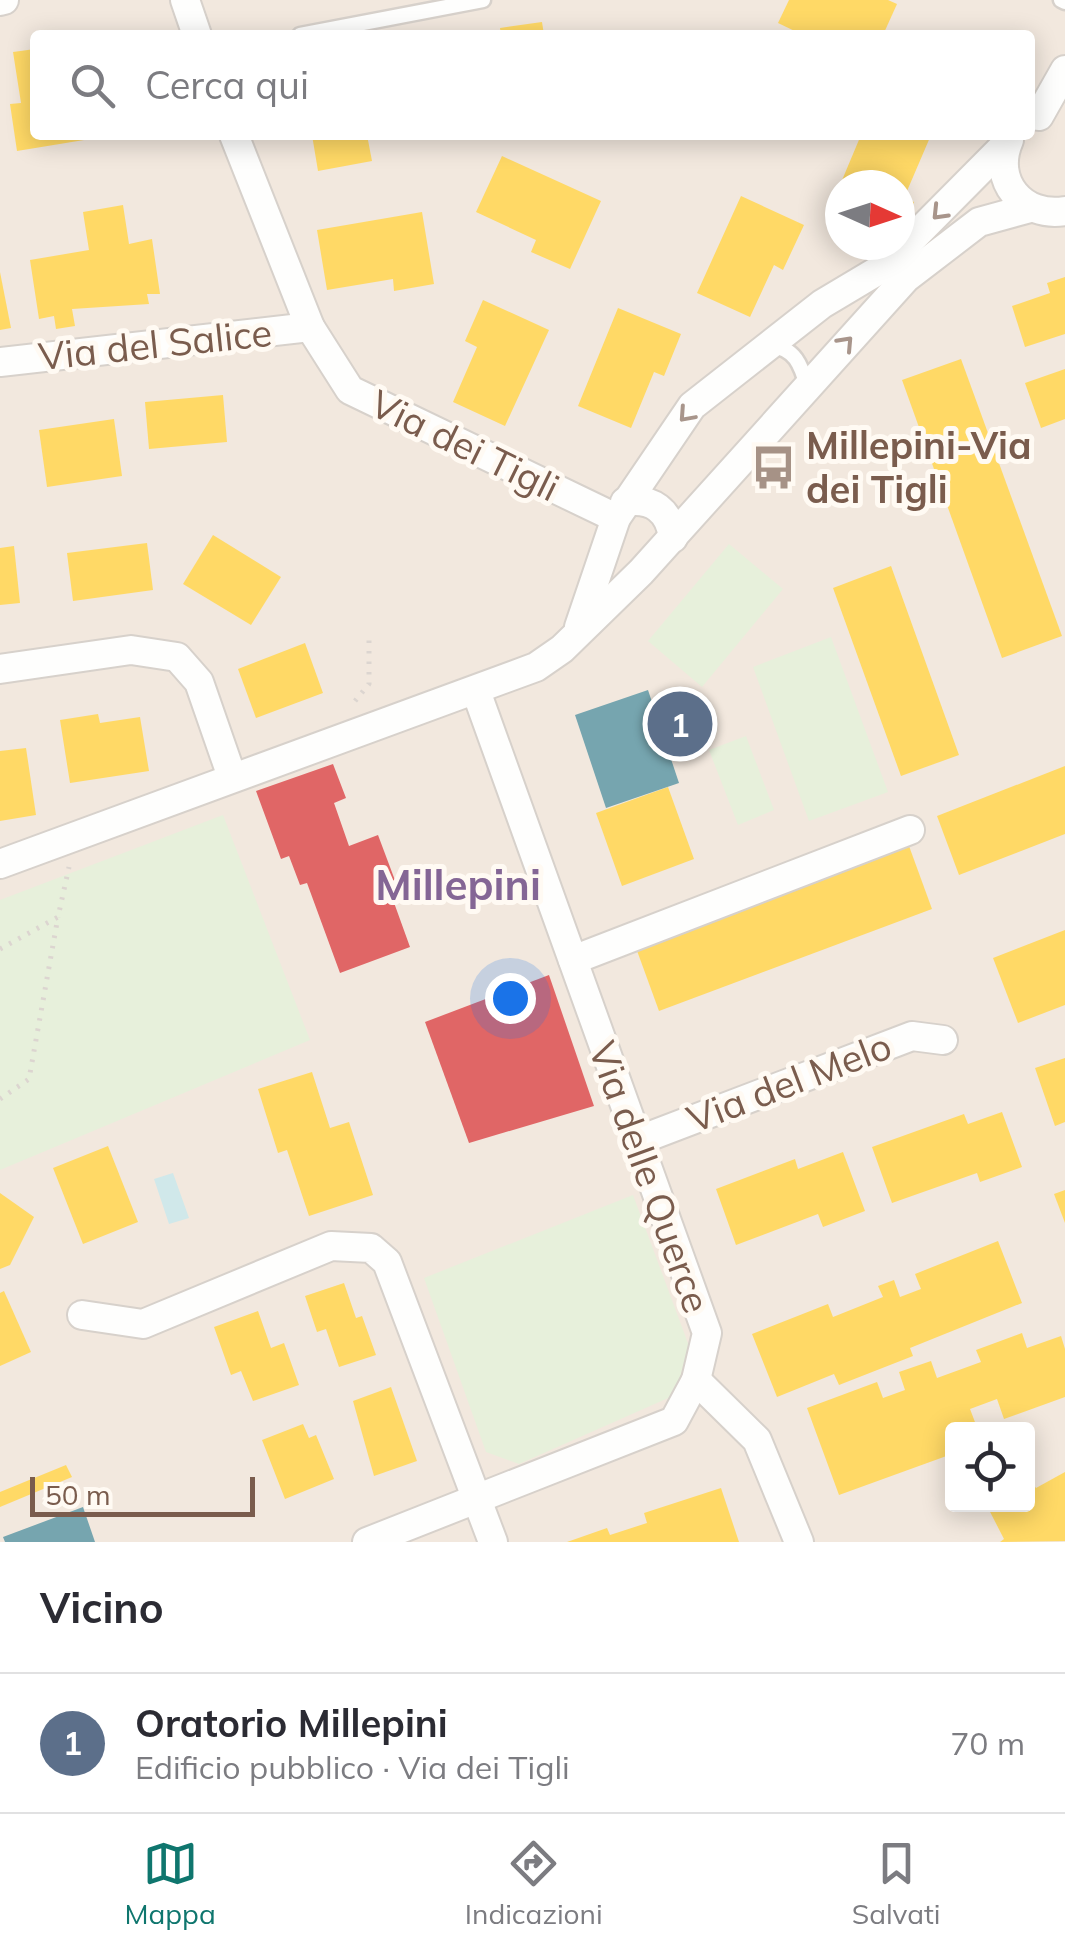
<!DOCTYPE html>
<html lang="it">
<head>
<meta charset="utf-8">
<style>
	:root { --surface:#fff; --page:#f7f7f7; --text:#2b2b33; --muted:#7c7c81; --line:#e1e1e2; --accent:#0f766e }
	body { margin:0; font-family:Mulish,sans-serif; background:var(--page); color:var(--text) }
	.controls { position:absolute; right:30px; bottom:30px; display:grid; overflow:hidden; border-radius:10px; box-shadow:0 5px 25px #0003 }
	.controls button { width:90px; height:90px; display:grid; place-items:center; padding:0; border:0; border-bottom:2px solid var(--line); background:var(--surface); color:var(--text); font:50px sans-serif }
	.compass { position:absolute; left:825px; top:170px; width:90px; height:90px; border-radius:50%; background:var(--surface); box-shadow:0 5px 25px #0003; rotate:93deg }
	.scale { position:absolute; left:30px; bottom:25px; width:225px; box-sizing:border-box; padding-left:10px; border:5px solid #7a5c4d; border-top:0; font-size:28px; line-height:35px; white-space:nowrap; color:#7a5c4d; -webkit-text-stroke:8px #fffaf3; paint-order:stroke }
	.you { position:absolute; left:510px; top:998px; width:35px; height:35px; margin:-25px; border:8px solid #fff; border-radius:50%; background:#1a73e8; box-shadow:0 0 0 15px #1a73e833 }
	.badge { display:grid; place-items:center; width:65px; height:65px; border-radius:50%; background:var(--accent); color:#fff; font-size:32px; font-weight:700 }
	.pin { position:absolute; translate:-50% -50%; border:5px solid #fff; box-shadow:0 2px 10px #0006 }
	.list { margin:0; padding:0; list-style:none }
	h2 { display:flex; justify-content:space-between; align-items:center; height:130px; margin:0; padding:0 40px; font-size:42px }
	h2 small { font-size:32px; font-weight:400; color:var(--muted) }
	.list li { display:grid; grid-template-columns:65px 1fr auto; gap:30px; align-items:center; box-sizing:border-box; height:140px; padding:0 40px; border-top:2px solid var(--line) }
	.list b { display:block; font-size:38px; white-space:nowrap }
	.list p { margin:0; font-size:32px; white-space:nowrap; color:var(--muted) }
	.list em { font-size:32px; font-style:normal; color:var(--muted) }
	.icon { flex:none; width:55px; height:55px; fill:none; stroke:currentColor; stroke-width:2; stroke-linecap:round; stroke-linejoin:round }
	.map { position:relative; flex:none; width:1065px; height:1542px; overflow:hidden }
	.search { position:absolute; background:var(--surface); box-shadow:0 5px 25px #0003; left:30px; right:30px; top:30px; height:110px; display:flex; align-items:center; gap:25px; box-sizing:border-box; padding:0 35px; border-radius:10px; color:var(--muted); font-size:38px }
	.sheet { height:270px; background:var(--surface) }
	nav { display:flex; justify-content:space-around; align-items:center; box-sizing:border-box; height:140px; border-top:2px solid var(--line); background:var(--surface); font-size:28px; color:var(--muted) }
	nav a { display:grid; justify-items:center; gap:5px }
	nav .on { color:var(--accent) }
	.map>svg:first-child { display:block }
</style>
</head>
<body>
<div class="map">
<svg width="1065" height="1542" viewBox="0 0 1065 1542">
	<rect width="100%" height="100%" fill="#f9f5f0"/>
	<path fill="#f2e8de" fill-rule="evenodd" d="M 0,0 L 1065,0 L 1065,1542 L 0,1542 ZM 35,35 L 1030,35 L 1030,135 L 35,135 ZM 840,185 L 900,185 L 900,245 L 840,245 ZM 952,1430 L 1028,1430 L 1028,1504 L 952,1504 Z"/>
	<g fill="#e7f0db">
		<path d="M 729,544 L 783,589 L 702,687 L 648,641 Z"/>
		<path d="M 831,637 L 888,792 L 809,821 L 753,667 Z"/>
		<path d="M 746,736 L 774,810 L 738,825 L 709,750 Z"/>
		<path d="M 223,815 L 310,1040 L 0,1170 L 0,900 Z"/>
		<path d="M 633,1195 L 689,1346 L 675,1395 L 519,1464 L 486,1452 L 424,1278 Z"/>
	</g>
	<path fill="#d0e8ea" d="M 173,1173 L 189,1218 L 169,1224 L 154,1179 Z"/>
	<g fill="#ffd966">
		<path d="M 789,0 L 888,0 L 897,4 L 883,35 L 803,35 L 778,23 Z"/>
		<path d="M 542,22 L 544,35 L 501,35 L 500,28 Z"/>
		<path d="M 35,49 L 35,135 L 83,135 L 84,140 L 17,151 L 10,104 L 21,103 L 13,52 Z"/>
		<path d="M 312,135 L 367,135 L 372,161 L 318,171 Z"/>
		<path d="M 861,135 L 931,135 L 904,198 L 914,202 L 900,235 L 900,185 L 840,185 Z"/>
		<path d="M 502,156 L 601,201 L 570,269 L 531,252 L 536,240 L 476,212 Z"/>
		<path d="M 741,196 L 804,225 L 783,270 L 774,265 L 750,317 L 697,293 Z"/>
		<path d="M 123,205 L 129,244 L 152,239 L 160,294 L 147,294 L 149,304 L 72,309 L 75,326 L 56,329 L 54,316 L 39,319 L 30,260 L 89,250 L 83,212 Z"/>
		<path d="M 422,212 L 434,284 L 394,291 L 393,279 L 327,290 L 317,230 Z"/>
		<path d="M 0,272 L 11,328 L 0,330 Z"/>
		<path d="M 1065,277 L 1065,334 L 1025,347 L 1012,306 L 1050,293 L 1047,283 Z"/>
		<path d="M 483,300 L 549,330 L 505,426 L 453,402 L 477,347 L 465,341 Z"/>
		<path d="M 618,308 L 681,334 L 664,376 L 654,372 L 631,428 L 578,406 Z"/>
		<path d="M 961,359 L 1062,636 L 1002,658 L 902,380 Z"/>
		<path d="M 1065,369 L 1065,419 L 1041,428 L 1025,383 Z"/>
		<path d="M 223,395 L 227,442 L 149,449 L 145,402 Z"/>
		<path d="M 114,419 L 122,476 L 47,487 L 39,430 Z"/>
		<path d="M 213,535 L 281,577 L 251,625 L 183,584 Z"/>
		<path d="M 147,543 L 153,590 L 73,601 L 67,553 Z"/>
		<path d="M 14,546 L 20,603 L 0,605 L 0,548 Z"/>
		<path d="M 891,566 L 959,755 L 901,776 L 833,588 Z"/>
		<path d="M 305,643 L 323,693 L 256,718 L 238,669 Z"/>
		<path d="M 98,714 L 100,723 L 140,717 L 149,771 L 70,783 L 60,720 Z"/>
		<path d="M 26,748 L 36,815 L 0,821 L 0,751 Z"/>
		<path d="M 1065,766 L 1065,834 L 959,875 L 937,816 Z"/>
		<path d="M 668,787 L 694,859 L 622,886 L 596,813 Z"/>
		<path d="M 909,846 L 932,909 L 659,1011 L 636,948 Z"/>
		<path d="M 1065,930 L 1065,1005 L 1018,1023 L 993,958 Z"/>
		<path d="M 1065,1058 L 1065,1122 L 1055,1126 L 1035,1068 Z"/>
		<path d="M 312,1072 L 330,1128 L 349,1122 L 373,1195 L 309,1216 L 287,1150 L 278,1153 L 258,1089 Z"/>
		<path d="M 1002,1112 L 1022,1167 L 980,1182 L 977,1173 L 892,1203 L 872,1147 L 964,1114 L 968,1124 Z"/>
		<path d="M 108,1146 L 138,1222 L 83,1244 L 53,1168 Z"/>
		<path d="M 843,1152 L 865,1211 L 823,1227 L 818,1214 L 736,1245 L 716,1189 L 795,1159 L 798,1169 Z"/>
		<path d="M 1065,1190 L 1065,1223 L 1054,1194 Z"/>
		<path d="M 0,1193 L 34,1217 L 10,1265 L 0,1269 Z"/>
		<path d="M 998,1241 L 1022,1303 L 910,1348 L 913,1356 L 839,1385 L 834,1374 L 777,1397 L 752,1334 L 828,1304 L 833,1317 L 883,1297 L 878,1286 L 894,1280 L 900,1297 L 921,1289 L 915,1274 Z"/>
		<path d="M 344,1283 L 356,1318 L 362,1316 L 376,1355 L 339,1367 L 326,1329 L 317,1332 L 305,1296 Z"/>
		<path d="M 4,1291 L 31,1352 L 0,1366 L 0,1293 Z"/>
		<path d="M 258,1311 L 271,1348 L 284,1343 L 299,1385 L 253,1401 L 241,1371 L 231,1375 L 214,1327 Z"/>
		<path d="M 1022,1333 L 1027,1348 L 1061,1336 L 1065,1349 L 1065,1397 L 1004,1419 L 997,1399 L 970,1409 L 978,1430 L 952,1430 L 952,1454 L 839,1495 L 807,1408 L 877,1382 L 883,1398 L 905,1390 L 899,1372 L 931,1361 L 937,1378 L 981,1362 L 976,1350 Z"/>
		<path d="M 391,1387 L 417,1461 L 374,1476 L 353,1401 Z"/>
		<path d="M 303,1424 L 309,1438 L 316,1435 L 334,1479 L 285,1499 L 262,1440 Z"/>
		<path d="M 66,1465 L 72,1477 L 0,1507 L 0,1492 Z"/>
		<path d="M 1065,1472 L 1065,1541 L 1000,1542 L 1004,1539 L 986,1504 L 1028,1504 L 1028,1477 L 1036,1488 Z"/>
		<path d="M 721,1488 L 739,1542 L 567,1542 L 607,1528 L 610,1535 L 647,1523 L 644,1513 Z"/>
	</g>
	<g fill="#e06666">
		<path d="M 333,764 L 346,798 L 334,803 L 349,846 L 378,835 L 396,883 L 388,886 L 410,947 L 340,973 L 307,883 L 300,885 L 289,856 L 281,859 L 256,791 Z"/>
		<path d="M 549,975 L 594,1106 L 469,1143 L 425,1022 Z"/>
	</g>
	<g fill="#76a5af">
		<path d="M 648,690 L 679,783 L 606,808 L 575,715 Z"/>
		<path d="M 83,1507 L 95,1542 L 5,1542 L 3,1537 Z"/>
	</g>
	<g fill="none" stroke-linecap="round" stroke-linejoin="round">
		<defs>
			<g id="service">
				<path d="M 1061,0 L 1065,2"/>
				<path d="M 300,35 L 483,0"/>
				<path d="M 771,346 C 795,348 801,365 807,386"/>
			</g>
			<g id="minor">
				<path d="M 185,0 L 197,35"/>
				<path d="M 0,1 L 4,0"/>
				<path d="M 1039,116 L 1065,70"/>
				<path d="M 234,135 L 310,327 L 350,390 L 616,518"/>
				<path d="M 1009,140 C 991,181 1023,218 1065,211"/>
				<path d="M 0,362 L 310,327"/>
				<path d="M 625,502 C 652,497 670,511 673,538"/>
				<path d="M 579,627 L 616,518 L 692,406 L 822,304 L 884,267 L 1007,143"/>
				<path d="M 0,669 L 131,650 L 177,657 L 199,682 L 232,777"/>
				<path d="M 0,864 L 536,667 L 562,649 L 641,572 L 906,278 L 979,222 L 1030,208"/>
				<path d="M 573,960 L 910,830"/>
				<path d="M 637,1141 L 912,1036 L 943,1040"/>
				<path d="M 82,1315 L 143,1324 L 331,1246 L 371,1248 L 387,1262 L 493,1542"/>
				<path d="M 696,1380 L 757,1440 L 799,1542"/>
				<path d="M 367,1542 L 674,1421 L 696,1380 L 707,1333 L 476,691"/>
			</g>
		</defs>
		<use href="#service" stroke="#d7d1cb" stroke-width="19"/>
		<use href="#minor" stroke="#d7d1cb" stroke-width="32"/>
		<g stroke="#dcd5d0" stroke-width="5" stroke-dasharray="2.5 8" stroke-linecap="butt">
			<path d="M 355,701 L 369,684 L 369,639"/>
			<path d="M 0,949 L 58,917 L 69,867"/>
			<path d="M 0,1099 L 29,1079 L 58,917"/>
		</g>
		<use href="#service" stroke="#fefefd" stroke-width="14"/>
		<use href="#minor" stroke="#fefefd" stroke-width="28"/>
	</g>
	<defs><path id="oneway-chevron" d="M-2-3.5L2.5 0L-2 3.5" fill="none" stroke-width="1.6" stroke-linecap="round" stroke-linejoin="round" transform="scale(2.5)"/></defs>
	<g stroke="#a8958b">
		<use href="#oneway-chevron" transform="translate(939 213) rotate(134)"/>
		<use href="#oneway-chevron" transform="translate(846 343) rotate(-47)"/>
		<use href="#oneway-chevron" transform="translate(686 415) rotate(132)"/>
	</g>
	<defs>
		<symbol id="bus-bare" viewBox="-9 -9 18 18"><path d="M-5-6H5V4H4V6H2V4H-2V6H-4V4H-5ZM-3.5-4V0h7V-4ZM-3.5 1.2v1.5H-2V1.2ZM2 1.2v1.5H3.5V1.2Z" fill="#a69286" stroke="#fffaf3" stroke-width="2.5" paint-order="stroke"/></symbol>
	</defs>
	<g fill-rule="evenodd">
		<use href="#bus-bare" x="742" y="436" width="63" height="63"/>
	</g>
	<g text-anchor="middle" dominant-baseline="central" stroke-width="10" stroke-linejoin="round" paint-order="stroke">
		<g font-size="38" fill="#7a5c4d" stroke="#fffaf3">
			<text transform="translate(155 344) rotate(-6)">Via del Salice</text>
			<text transform="translate(465 445) rotate(26)">Via dei Tigli</text>
			<text transform="translate(789 1082) rotate(-21)">Via del Melo</text>
			<text transform="translate(650 1177) rotate(70)">Via delle Querce</text>
		</g>
		<g font-size="38" font-weight="bold" fill="#7a5c4d" stroke="#fffaf3" text-anchor="start">
			<text x="806" y="445">Millepini-Via<tspan x="806" dy="44">dei Tigli</tspan></text>
		</g>
		<g font-size="42" font-weight="bold" fill="#846695" stroke="#fffaf3">
			<text x="458" y="884">Millepini</text>
		</g>
	</g>
</svg>
<div class="controls">
<button><svg class="icon" aria-label="locate" viewBox="0 0 24 24"><circle cx="12" cy="12" r="6"/><path d="M12 2v4M12 18v4M2 12h4M18 12h4"/></svg></button>
</div>
<svg class="compass" viewBox="-18 -18 36 36"><path d="M0-13l5 13h-10z" fill="#e53935"/><path d="M0 13l5-13h-10z" fill="#7c7c81"/></svg>
<div class="scale">50 m</div>
<div class="you"></div>
<div class="pin badge" style="left:680px;top:724px;background:#5c6f8a">1</div>
<div class="search"><svg class="icon" aria-label="search" viewBox="0 0 24 24"><circle cx="10" cy="10" r="6"/><path d="M15 15l6 6"/></svg>Cerca qui</div>
</div>
<section class="sheet">
<h2>Vicino<small></small></h2>
<ul class="list">
<li><span class="badge" style="background:#5c6f8a">1</span><div><b>Oratorio Millepini</b><p>Edificio pubblico · Via dei Tigli</p></div><em>70 m</em></li>
</ul>
</section>
<nav>
<a class="on"><svg class="icon" aria-label="map" viewBox="0 0 24 24"><path d="M3 6l6-2 6 2 6-2v14l-6 2-6-2-6 2zM9 4v14M15 6v14"/></svg>Mappa</a>
<a><svg class="icon" aria-label="directions" viewBox="0 0 24 24"><path d="M12 3l9 9-9 9-9-9zM9 14v-3h6M13 9l2 2-2 2"/></svg>Indicazioni</a>
<a><svg class="icon" aria-label="saved" viewBox="0 0 24 24"><path d="M7 4h10v16l-5-4-5 4z"/></svg>Salvati</a>
</nav>
</body>
</html>
